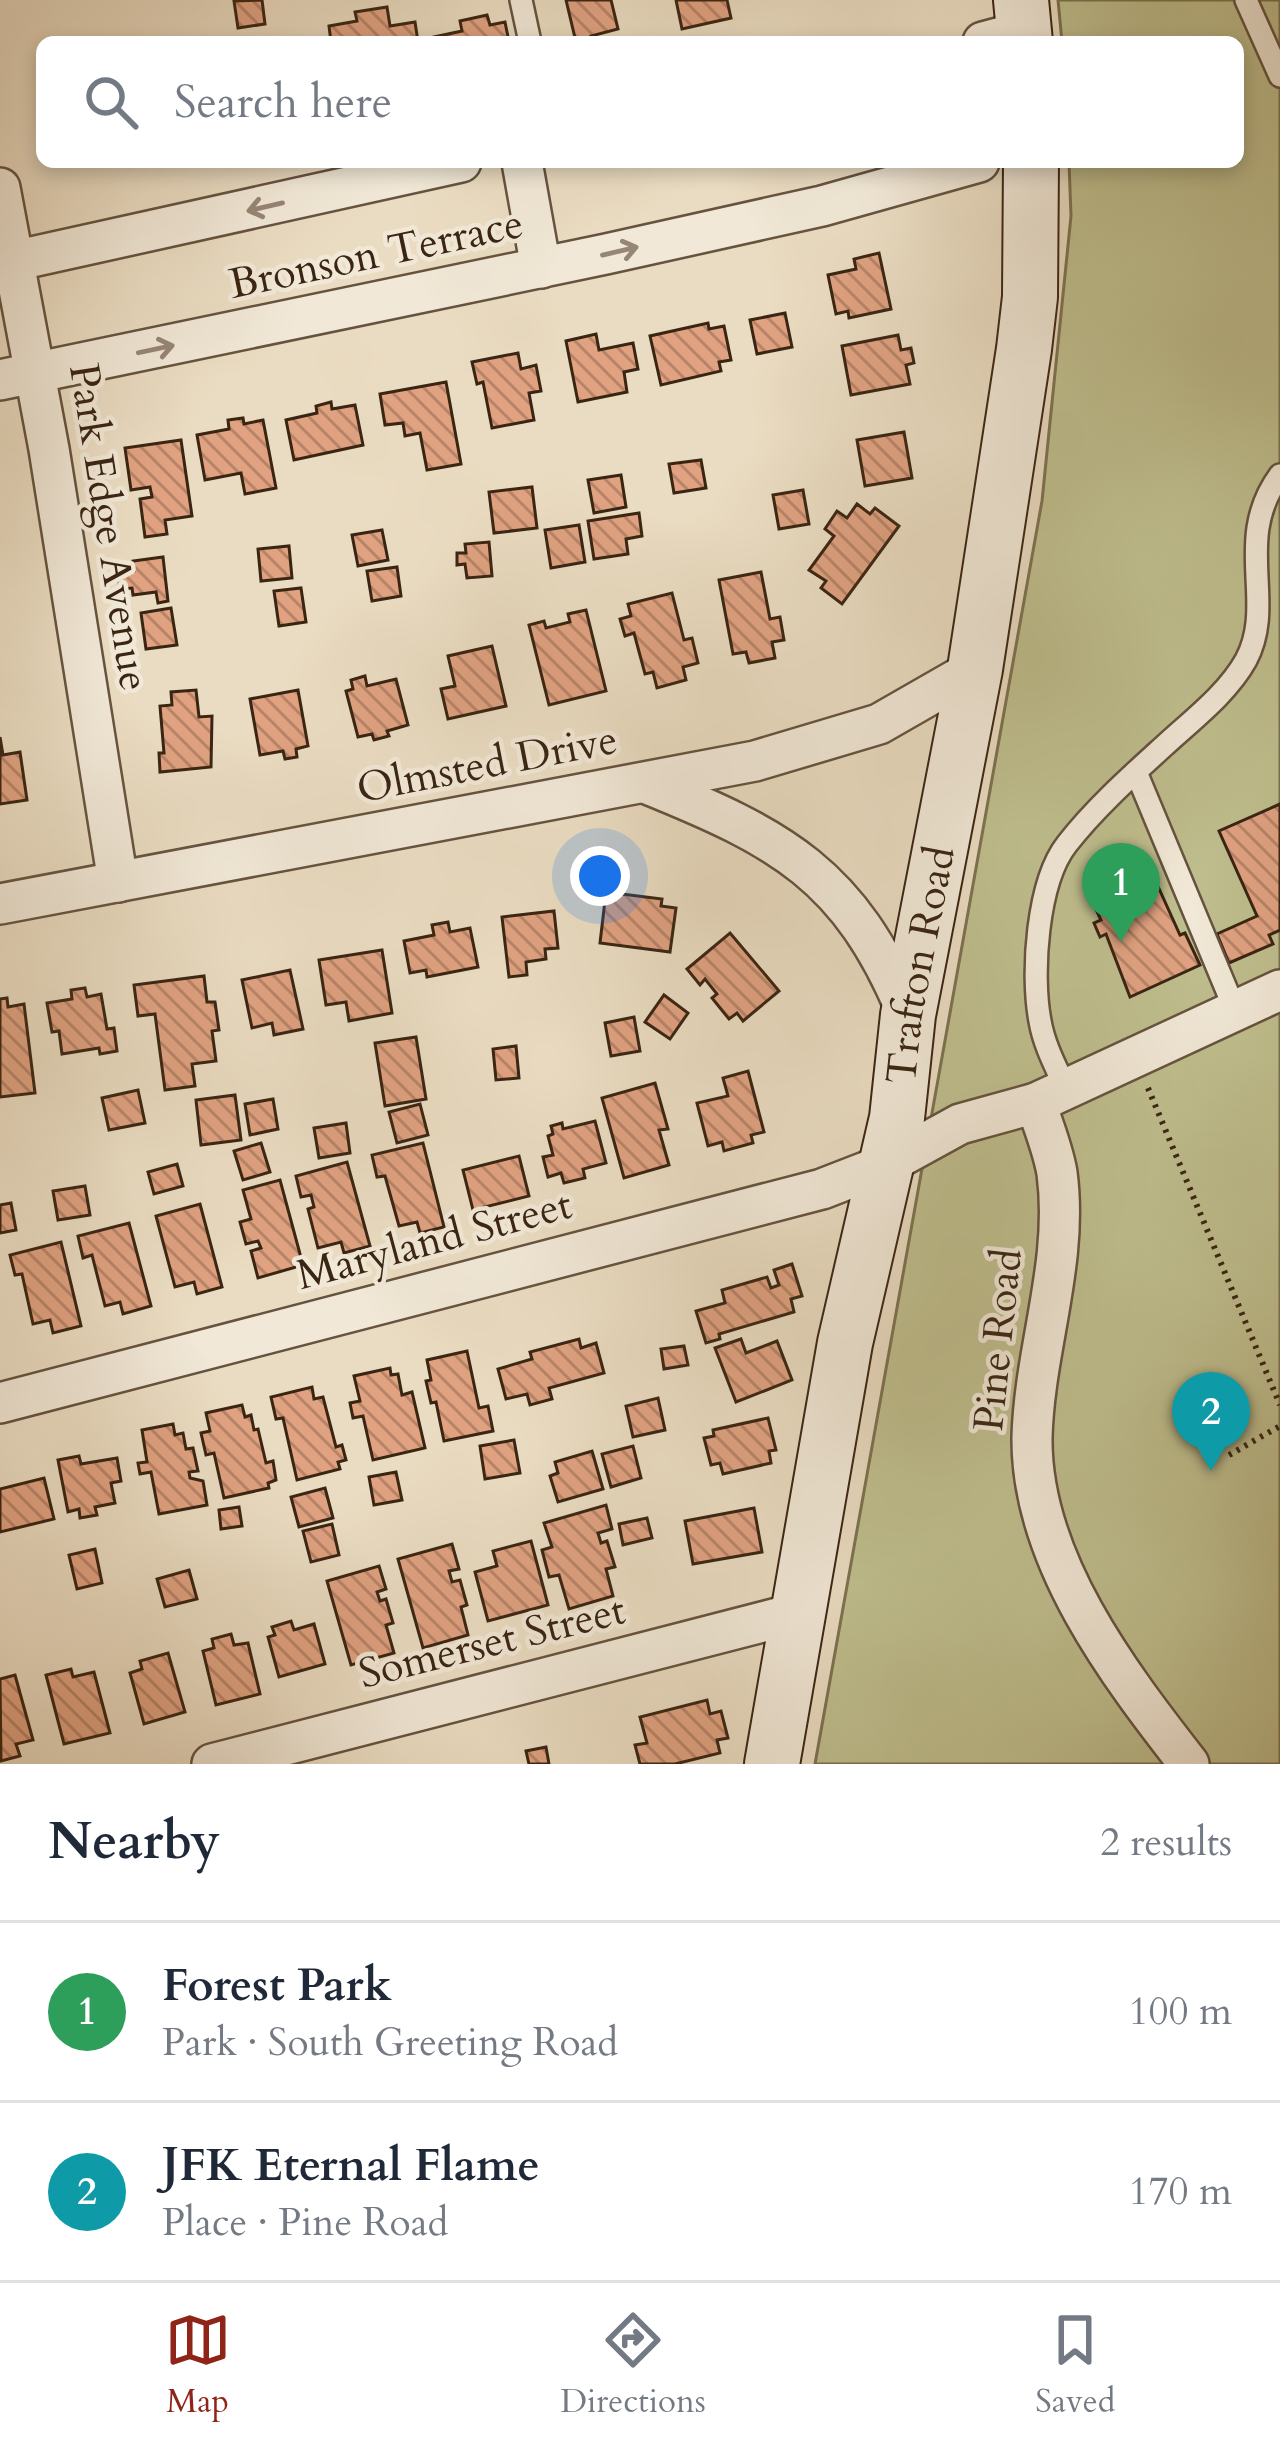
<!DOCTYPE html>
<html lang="en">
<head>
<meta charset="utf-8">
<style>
	:root { --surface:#fff; --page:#f2f2f3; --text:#1f2937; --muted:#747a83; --line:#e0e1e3; --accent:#8f2418 }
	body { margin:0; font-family:Cardo,serif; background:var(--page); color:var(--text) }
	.you { position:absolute; left:600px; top:876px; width:42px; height:42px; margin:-30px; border:9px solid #fff; border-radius:50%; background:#1a73e8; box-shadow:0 0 0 18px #1a73e833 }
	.badge { display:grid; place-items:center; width:78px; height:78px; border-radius:50%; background:var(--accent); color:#fff; font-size:39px; font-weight:700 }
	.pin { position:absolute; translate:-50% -99px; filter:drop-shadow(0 3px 6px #0008) }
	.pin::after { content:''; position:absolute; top:63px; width:42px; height:36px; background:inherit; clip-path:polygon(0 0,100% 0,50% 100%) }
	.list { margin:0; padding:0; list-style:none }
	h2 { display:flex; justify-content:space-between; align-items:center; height:156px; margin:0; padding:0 48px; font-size:51px }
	h2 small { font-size:39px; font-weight:400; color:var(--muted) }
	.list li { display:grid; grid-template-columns:78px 1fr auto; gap:36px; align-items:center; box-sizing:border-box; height:180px; padding:0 48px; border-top:3px solid var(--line) }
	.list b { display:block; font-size:45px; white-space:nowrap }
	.list p { margin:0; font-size:39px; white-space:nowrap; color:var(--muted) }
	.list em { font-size:39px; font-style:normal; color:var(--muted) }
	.icon { flex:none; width:66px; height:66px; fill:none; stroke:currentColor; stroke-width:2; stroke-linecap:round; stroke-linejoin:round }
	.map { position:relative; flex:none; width:1280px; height:1764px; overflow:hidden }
	.search { position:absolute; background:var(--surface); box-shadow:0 6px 18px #0003; left:36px; right:36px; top:36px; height:132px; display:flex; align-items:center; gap:30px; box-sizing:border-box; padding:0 42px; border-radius:18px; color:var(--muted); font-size:45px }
	.sheet { height:516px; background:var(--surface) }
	nav { display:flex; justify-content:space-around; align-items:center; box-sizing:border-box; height:168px; border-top:3px solid var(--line); background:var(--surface); font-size:33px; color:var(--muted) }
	nav a { display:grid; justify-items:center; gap:6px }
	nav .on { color:var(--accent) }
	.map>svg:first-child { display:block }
</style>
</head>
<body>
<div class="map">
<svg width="1280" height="1764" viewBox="0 0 1280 1764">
	<defs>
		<pattern id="building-back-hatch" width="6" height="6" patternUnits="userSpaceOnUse" patternTransform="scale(3)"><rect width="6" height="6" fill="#e0a281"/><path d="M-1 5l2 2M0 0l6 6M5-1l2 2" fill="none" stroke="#b78468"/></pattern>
	</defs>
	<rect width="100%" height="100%" fill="#eadcc2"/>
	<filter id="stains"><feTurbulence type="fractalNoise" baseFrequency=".00167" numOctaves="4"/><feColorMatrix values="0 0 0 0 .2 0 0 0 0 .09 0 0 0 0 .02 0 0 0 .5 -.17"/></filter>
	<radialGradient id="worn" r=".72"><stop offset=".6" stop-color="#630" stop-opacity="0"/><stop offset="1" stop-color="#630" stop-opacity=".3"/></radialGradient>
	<path fill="#bfbe8e" stroke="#7c7250" stroke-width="3" d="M 1058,0 L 1280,0 L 1280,1764 L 815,1764 L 1042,501 L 1071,216 L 1069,162 L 1238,162 L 1238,42 L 1062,42 Z"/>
	<g fill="url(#building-back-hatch)" stroke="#3a2513" stroke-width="3">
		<path d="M 262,0 L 265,24 L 238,28 L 234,1 Z"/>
		<path d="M 566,0 L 611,0 L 618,29 L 591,36 L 593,42 L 576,42 Z"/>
		<path d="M 676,0 L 727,0 L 731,18 L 682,29 Z"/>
		<path d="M 387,7 L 390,26 L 415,22 L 418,42 L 331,42 L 329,26 L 357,21 L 355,12 Z"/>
		<path d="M 487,15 L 490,25 L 505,22 L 509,42 L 435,42 L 434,37 L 462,31 L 460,21 Z"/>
		<path d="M 879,253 L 891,309 L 849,318 L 848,311 L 836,314 L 828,275 L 856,269 L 854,259 Z"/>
		<path d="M 785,313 L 792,347 L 757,354 L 750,320 Z"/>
		<path d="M 708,323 L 709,329 L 724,326 L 731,360 L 719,362 L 721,371 L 661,385 L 650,336 Z"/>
		<path d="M 596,334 L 599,350 L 633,343 L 638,369 L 624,372 L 627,392 L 578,402 L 566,341 Z"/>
		<path d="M 898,335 L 901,350 L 911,348 L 914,363 L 906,365 L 910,384 L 851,395 L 842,346 Z"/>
		<path d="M 518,353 L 521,369 L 536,365 L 541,391 L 529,393 L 534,420 L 492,428 L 483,382 L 477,384 L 472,362 Z"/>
		<path d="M 446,382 L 461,464 L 427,470 L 420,433 L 405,436 L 403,423 L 385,425 L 380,394 Z"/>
		<path d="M 331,402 L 332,409 L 355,405 L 363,445 L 294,460 L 286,420 L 317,413 L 316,406 Z"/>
		<path d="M 243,418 L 244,424 L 263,420 L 276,488 L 245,494 L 241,473 L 205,480 L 197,435 L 229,429 L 228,420 Z"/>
		<path d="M 904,432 L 912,478 L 865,486 L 857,440 Z"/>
		<path d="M 181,440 L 192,516 L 165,520 L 167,534 L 145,537 L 140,499 L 152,497 L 150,487 L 131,490 L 125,448 Z"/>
		<path d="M 701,460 L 706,488 L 674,493 L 669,464 Z"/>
		<path d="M 621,475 L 626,507 L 594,513 L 588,480 Z"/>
		<path d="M 532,487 L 537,528 L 494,533 L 489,492 Z"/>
		<path d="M 803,490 L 809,524 L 779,529 L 773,495 Z"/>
		<path d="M 857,504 L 870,514 L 875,508 L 899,526 L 842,604 L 821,588 L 826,581 L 809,570 L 834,536 L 825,529 L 837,511 L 847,518 Z"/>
		<path d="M 639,513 L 642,536 L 626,539 L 628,554 L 594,559 L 588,521 Z"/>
		<path d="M 579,525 L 585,562 L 551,568 L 545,530 Z"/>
		<path d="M 382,530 L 388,560 L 358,566 L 352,535 Z"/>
		<path d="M 489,542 L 492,576 L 467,578 L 465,564 L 457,565 L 457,553 L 466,553 L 465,544 Z"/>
		<path d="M 289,546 L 292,578 L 261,581 L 258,549 Z"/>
		<path d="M 163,557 L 168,601 L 158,603 L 156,592 L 133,595 L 132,588 L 120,589 L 118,573 L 134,571 L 133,561 Z"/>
		<path d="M 397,567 L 401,596 L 372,601 L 367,571 Z"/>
		<path d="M 761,572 L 770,619 L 780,617 L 784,640 L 772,642 L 775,658 L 749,663 L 746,652 L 733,654 L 719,580 Z"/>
		<path d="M 301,588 L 306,622 L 279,626 L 274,591 Z"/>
		<path d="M 672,593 L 684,640 L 692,638 L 698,663 L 683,667 L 686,680 L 657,688 L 653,672 L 645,674 L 634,633 L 625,636 L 620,619 L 631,616 L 628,604 Z"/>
		<path d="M 171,608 L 177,645 L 146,649 L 141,613 Z"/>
		<path d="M 586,610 L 606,691 L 549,705 L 529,625 L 544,621 L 546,628 L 570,622 L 568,614 Z"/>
		<path d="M 492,646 L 506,706 L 448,719 L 441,689 L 455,686 L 448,656 Z"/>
		<path d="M 365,676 L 367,686 L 396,679 L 408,725 L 387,731 L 389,736 L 374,740 L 372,734 L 358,737 L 346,691 L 353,689 L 351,680 Z"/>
		<path d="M 196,690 L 199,717 L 212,716 L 211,767 L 160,772 L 159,753 L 164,753 L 160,706 L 172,705 L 171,692 Z"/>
		<path d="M 298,690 L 308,746 L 296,749 L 297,757 L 285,759 L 283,751 L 260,755 L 250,699 Z"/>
		<path d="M 0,737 L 3,755 L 20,752 L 27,800 L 0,804 Z"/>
		<path d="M 1280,804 L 1280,930 L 1269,935 L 1273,944 L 1229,963 L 1217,934 L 1257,916 L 1219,831 Z"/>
		<path d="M 1147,862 L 1180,935 L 1185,933 L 1200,965 L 1130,997 L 1106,934 L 1100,937 L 1094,923 L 1101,920 L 1087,890 Z"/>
		<path d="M 606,892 L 662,899 L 661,906 L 676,908 L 670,952 L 600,943 Z"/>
		<path d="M 554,911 L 558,948 L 545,949 L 546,959 L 526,962 L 527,975 L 509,977 L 502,917 Z"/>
		<path d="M 448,922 L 450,932 L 470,928 L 478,967 L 427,977 L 426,970 L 410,973 L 404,941 L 434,935 L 432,925 Z"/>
		<path d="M 730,933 L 779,991 L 743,1021 L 737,1013 L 729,1019 L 712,998 L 717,994 L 705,979 L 700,985 L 687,969 Z"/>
		<path d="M 382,950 L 392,1013 L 349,1021 L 346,1002 L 326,1005 L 319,960 Z"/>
		<path d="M 290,970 L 303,1029 L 274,1035 L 272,1023 L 252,1028 L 242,980 Z"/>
		<path d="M 204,976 L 207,1002 L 215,1002 L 219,1030 L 212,1031 L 216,1061 L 192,1064 L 195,1086 L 165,1090 L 155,1014 L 138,1016 L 134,985 Z"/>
		<path d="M 85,988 L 87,997 L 101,994 L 107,1029 L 114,1028 L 117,1051 L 100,1054 L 99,1048 L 62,1054 L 59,1031 L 52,1032 L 47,1003 L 72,999 L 71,990 Z"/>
		<path d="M 664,995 L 688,1013 L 670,1039 L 645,1022 Z"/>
		<path d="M 7,998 L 8,1007 L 24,1004 L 35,1093 L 0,1097 L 0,999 Z"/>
		<path d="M 634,1017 L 640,1051 L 611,1056 L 605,1023 Z"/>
		<path d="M 416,1037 L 426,1099 L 385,1106 L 375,1043 Z"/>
		<path d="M 516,1046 L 519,1078 L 496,1080 L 493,1049 Z"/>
		<path d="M 748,1071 L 764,1132 L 751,1135 L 753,1143 L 724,1151 L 722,1142 L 708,1146 L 697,1103 L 728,1096 L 723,1078 Z"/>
		<path d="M 655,1083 L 668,1129 L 659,1130 L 669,1165 L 624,1178 L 602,1098 Z"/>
		<path d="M 138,1090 L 145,1123 L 109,1130 L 102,1098 Z"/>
		<path d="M 235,1095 L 241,1140 L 201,1145 L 196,1100 Z"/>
		<path d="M 273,1099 L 278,1129 L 250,1135 L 245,1104 Z"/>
		<path d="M 420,1104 L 428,1135 L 397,1143 L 389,1112 Z"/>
		<path d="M 595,1121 L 606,1163 L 583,1169 L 585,1178 L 564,1183 L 561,1173 L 548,1177 L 543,1157 L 553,1155 L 548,1136 L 553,1134 L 551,1126 L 562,1123 L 563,1129 Z"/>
		<path d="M 346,1123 L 350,1153 L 319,1158 L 314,1128 Z"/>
		<path d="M 261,1143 L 270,1172 L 243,1180 L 234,1151 Z"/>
		<path d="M 423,1143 L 444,1227 L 420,1233 L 417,1222 L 399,1226 L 385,1176 L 377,1177 L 372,1155 Z"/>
		<path d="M 519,1156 L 529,1196 L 473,1210 L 463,1170 Z"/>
		<path d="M 347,1162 L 370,1246 L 344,1253 L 341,1242 L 318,1248 L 308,1209 L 314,1207 L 311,1195 L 301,1197 L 296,1176 Z"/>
		<path d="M 177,1164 L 183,1186 L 154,1194 L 148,1172 Z"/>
		<path d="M 280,1180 L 303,1265 L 258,1278 L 251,1251 L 261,1248 L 258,1241 L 246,1244 L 240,1222 L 251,1219 L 243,1190 Z"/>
		<path d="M 85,1186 L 90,1215 L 58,1220 L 53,1191 Z"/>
		<path d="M 11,1203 L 16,1230 L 0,1233 L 0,1205 Z"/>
		<path d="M 200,1204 L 222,1287 L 197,1294 L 194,1282 L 175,1287 L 156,1216 Z"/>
		<path d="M 129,1223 L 151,1306 L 123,1314 L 120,1302 L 105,1306 L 92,1255 L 83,1258 L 78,1236 Z"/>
		<path d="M 61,1242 L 81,1326 L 53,1333 L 50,1320 L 33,1324 L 22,1274 L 15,1275 L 10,1255 Z"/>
		<path d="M 792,1264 L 802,1296 L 791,1299 L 794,1312 L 719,1334 L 720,1339 L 706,1343 L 696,1311 L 725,1303 L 722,1290 L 767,1277 L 771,1288 L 779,1285 L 774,1270 Z"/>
		<path d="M 579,1339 L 581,1348 L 596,1343 L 604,1373 L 549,1388 L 552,1399 L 530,1405 L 527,1394 L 506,1399 L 498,1369 L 532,1359 L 530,1352 Z"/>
		<path d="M 741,1339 L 746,1353 L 777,1341 L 792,1380 L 736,1402 L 715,1348 Z"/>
		<path d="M 684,1346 L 688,1365 L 664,1369 L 661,1349 Z"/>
		<path d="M 467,1351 L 479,1408 L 488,1406 L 493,1431 L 444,1441 L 436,1402 L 431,1403 L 426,1381 L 431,1380 L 427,1360 Z"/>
		<path d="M 390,1368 L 391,1375 L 398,1374 L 402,1395 L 412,1392 L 425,1448 L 373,1460 L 363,1416 L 353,1418 L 350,1403 L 360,1401 L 354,1376 Z"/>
		<path d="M 312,1387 L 314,1399 L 323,1397 L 336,1447 L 342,1445 L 346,1460 L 338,1462 L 340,1469 L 297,1480 L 283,1418 L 276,1419 L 271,1397 Z"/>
		<path d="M 658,1398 L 665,1430 L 633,1437 L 626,1406 Z"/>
		<path d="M 242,1405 L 245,1417 L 251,1415 L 254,1430 L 258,1429 L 266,1463 L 273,1461 L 276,1480 L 268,1483 L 269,1488 L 224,1498 L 214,1453 L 206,1455 L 201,1433 L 210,1431 L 206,1413 Z"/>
		<path d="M 768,1418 L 776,1450 L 769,1451 L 771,1463 L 723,1474 L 720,1463 L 711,1465 L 704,1438 L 714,1436 L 713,1430 Z"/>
		<path d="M 173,1424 L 175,1435 L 183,1433 L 186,1449 L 193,1448 L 198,1471 L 189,1472 L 190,1478 L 203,1481 L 207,1505 L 159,1514 L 151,1472 L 140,1474 L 138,1463 L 147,1462 L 142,1430 Z"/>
		<path d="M 514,1440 L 520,1473 L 485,1479 L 480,1446 Z"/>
		<path d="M 633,1446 L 641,1478 L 611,1487 L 602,1454 Z"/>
		<path d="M 592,1451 L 603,1489 L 558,1502 L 550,1476 L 558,1473 L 555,1462 Z"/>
		<path d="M 79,1456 L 81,1464 L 117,1458 L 121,1481 L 111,1483 L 115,1503 L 95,1507 L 97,1515 L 80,1518 L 79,1509 L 68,1512 L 58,1460 Z"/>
		<path d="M 396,1472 L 402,1500 L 374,1505 L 369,1477 Z"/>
		<path d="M 44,1478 L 54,1519 L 0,1532 L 0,1489 Z"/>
		<path d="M 325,1488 L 333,1518 L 299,1527 L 291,1497 Z"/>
		<path d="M 606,1505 L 612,1529 L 598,1533 L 601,1543 L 607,1541 L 615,1567 L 606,1569 L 613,1596 L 569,1609 L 559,1575 L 549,1577 L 542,1550 L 552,1547 L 544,1523 Z"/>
		<path d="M 239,1507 L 242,1526 L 221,1529 L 219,1510 Z"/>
		<path d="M 754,1508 L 762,1552 L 693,1564 L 685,1521 Z"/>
		<path d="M 647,1518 L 652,1538 L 623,1545 L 619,1524 Z"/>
		<path d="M 332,1524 L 339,1555 L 311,1562 L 303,1531 Z"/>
		<path d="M 531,1541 L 548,1605 L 488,1621 L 475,1572 L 497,1566 L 493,1551 Z"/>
		<path d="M 452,1544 L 459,1569 L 449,1571 L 452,1582 L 460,1580 L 467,1605 L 461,1607 L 468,1635 L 423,1648 L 398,1559 Z"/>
		<path d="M 95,1549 L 102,1583 L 77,1589 L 69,1555 Z"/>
		<path d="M 379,1566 L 386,1589 L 377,1592 L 380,1601 L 386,1599 L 393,1623 L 386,1625 L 394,1653 L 351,1665 L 327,1581 Z"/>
		<path d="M 189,1570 L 197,1599 L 165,1607 L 157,1579 Z"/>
		<path d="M 291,1621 L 294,1630 L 314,1624 L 325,1664 L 279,1677 L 268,1637 L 275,1635 L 272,1627 Z"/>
		<path d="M 231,1634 L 234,1645 L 248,1643 L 260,1694 L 216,1705 L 203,1651 L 214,1648 L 212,1639 Z"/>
		<path d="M 168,1653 L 185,1712 L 144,1724 L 130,1673 L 142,1669 L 140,1661 Z"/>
		<path d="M 71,1669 L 73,1677 L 94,1672 L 110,1733 L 64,1744 L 46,1675 Z"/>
		<path d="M 15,1675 L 33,1740 L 16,1744 L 20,1756 L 1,1761 L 0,1679 Z"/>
		<path d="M 707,1700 L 710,1714 L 721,1711 L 728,1738 L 717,1740 L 720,1753 L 675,1764 L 640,1764 L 635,1745 L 647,1743 L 640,1717 Z"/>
		<path d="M 546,1747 L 549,1764 L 529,1764 L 526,1751 Z"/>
	</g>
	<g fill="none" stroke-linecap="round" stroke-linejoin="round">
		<defs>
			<g id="lane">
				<path d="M 521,0 L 530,42"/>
				<path d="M 1246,0 L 1280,76"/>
				<path d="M 1136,772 L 1235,1010"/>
				<path d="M 1066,1089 C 1056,1067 1044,1045 1040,1021 C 1031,974 1037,882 1067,844 C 1095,808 1131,776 1164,746 C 1192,720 1227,694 1246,660 C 1277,602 1232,540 1280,475"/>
			</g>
			<g id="street">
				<path d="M 983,42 L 1024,31"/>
				<path d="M 522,162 L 541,268"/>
				<path d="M 0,188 L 49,449 L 118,882"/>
				<path d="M 0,264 L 461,162"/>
				<path d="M 0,380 L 606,254 L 822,206 L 979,162"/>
				<path d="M 645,783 C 781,838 850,874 908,1015"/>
				<path d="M 0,904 L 755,761 L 879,724 L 975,669"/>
				<path d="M 1036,1103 C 1043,1126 1053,1149 1057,1173 C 1069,1263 1034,1350 1032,1438 C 1031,1559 1118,1673 1189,1764"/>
				<path d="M 0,1403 L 822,1189 L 889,1163 L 960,1124 L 1036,1103 L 1280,990"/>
				<path d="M 212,1764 L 797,1613"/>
			</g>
			<g id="secondary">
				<path d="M 1021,0 L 1025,42"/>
				<path id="s1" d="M 772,1764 L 845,1343 L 897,1118 L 908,1015 L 975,669 L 1024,349 L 1030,297 L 1031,162"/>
			</g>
		</defs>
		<use href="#lane" stroke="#66533f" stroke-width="26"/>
		<use href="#street" stroke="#66533f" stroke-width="44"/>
		<use href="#secondary" stroke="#3a2513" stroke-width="58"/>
		<g stroke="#3a2513" stroke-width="6" stroke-dasharray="3 6" stroke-linecap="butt">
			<path d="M 1148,1088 L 1280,1405"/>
			<path d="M 1229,1455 L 1280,1426"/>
		</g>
		<use href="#lane" stroke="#f1e8d7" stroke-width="21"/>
		<use href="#street" stroke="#f1e8d7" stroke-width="39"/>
		<use href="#secondary" stroke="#f1e8d7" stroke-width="54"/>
	</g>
	<defs><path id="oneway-shaft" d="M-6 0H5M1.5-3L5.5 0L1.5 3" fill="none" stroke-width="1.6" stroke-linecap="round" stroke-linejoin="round" transform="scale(3)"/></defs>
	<g stroke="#968675">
		<use href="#oneway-shaft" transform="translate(265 207) rotate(167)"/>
		<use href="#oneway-shaft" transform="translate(620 251) rotate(-13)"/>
		<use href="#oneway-shaft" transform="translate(156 349) rotate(-12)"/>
	</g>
	<g text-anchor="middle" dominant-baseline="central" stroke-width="9" stroke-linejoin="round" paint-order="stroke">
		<g font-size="42" fill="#3a2513" stroke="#f1e8d7">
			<text transform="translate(376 254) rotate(-12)">Bronson Terrace</text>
			<text transform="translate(109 527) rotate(81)">Park Edge Avenue</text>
			<text transform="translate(487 764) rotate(-11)">Olmsted Drive</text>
			<text stroke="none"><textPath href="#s1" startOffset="813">Trafton Road</textPath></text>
			<text transform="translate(434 1240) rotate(-15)">Maryland Street</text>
			<text transform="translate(998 1340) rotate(-84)">Pine Road</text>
			<text transform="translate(492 1642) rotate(-14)">Somerset Street</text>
		</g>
	</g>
	<rect width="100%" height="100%" filter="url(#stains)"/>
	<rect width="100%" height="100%" fill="url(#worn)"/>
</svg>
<div class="you"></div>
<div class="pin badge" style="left:1121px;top:942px;background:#2e9e5b">1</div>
<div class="pin badge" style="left:1211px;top:1471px;background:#0f9aa8">2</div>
<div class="search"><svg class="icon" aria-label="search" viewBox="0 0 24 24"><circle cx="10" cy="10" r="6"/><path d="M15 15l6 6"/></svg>Search here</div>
</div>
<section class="sheet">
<h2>Nearby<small>2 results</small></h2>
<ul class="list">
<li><span class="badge" style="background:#2e9e5b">1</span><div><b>Forest Park</b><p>Park · South Greeting Road</p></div><em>100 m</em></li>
<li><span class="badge" style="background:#0f9aa8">2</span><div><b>JFK Eternal Flame</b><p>Place · Pine Road</p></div><em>170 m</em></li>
</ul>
</section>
<nav>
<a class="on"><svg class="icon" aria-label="map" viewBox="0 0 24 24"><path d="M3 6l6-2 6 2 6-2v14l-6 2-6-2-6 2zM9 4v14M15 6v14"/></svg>Map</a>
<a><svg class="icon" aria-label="directions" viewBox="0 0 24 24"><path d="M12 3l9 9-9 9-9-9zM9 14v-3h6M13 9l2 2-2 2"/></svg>Directions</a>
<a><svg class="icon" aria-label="saved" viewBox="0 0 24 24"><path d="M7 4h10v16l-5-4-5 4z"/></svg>Saved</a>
</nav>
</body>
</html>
